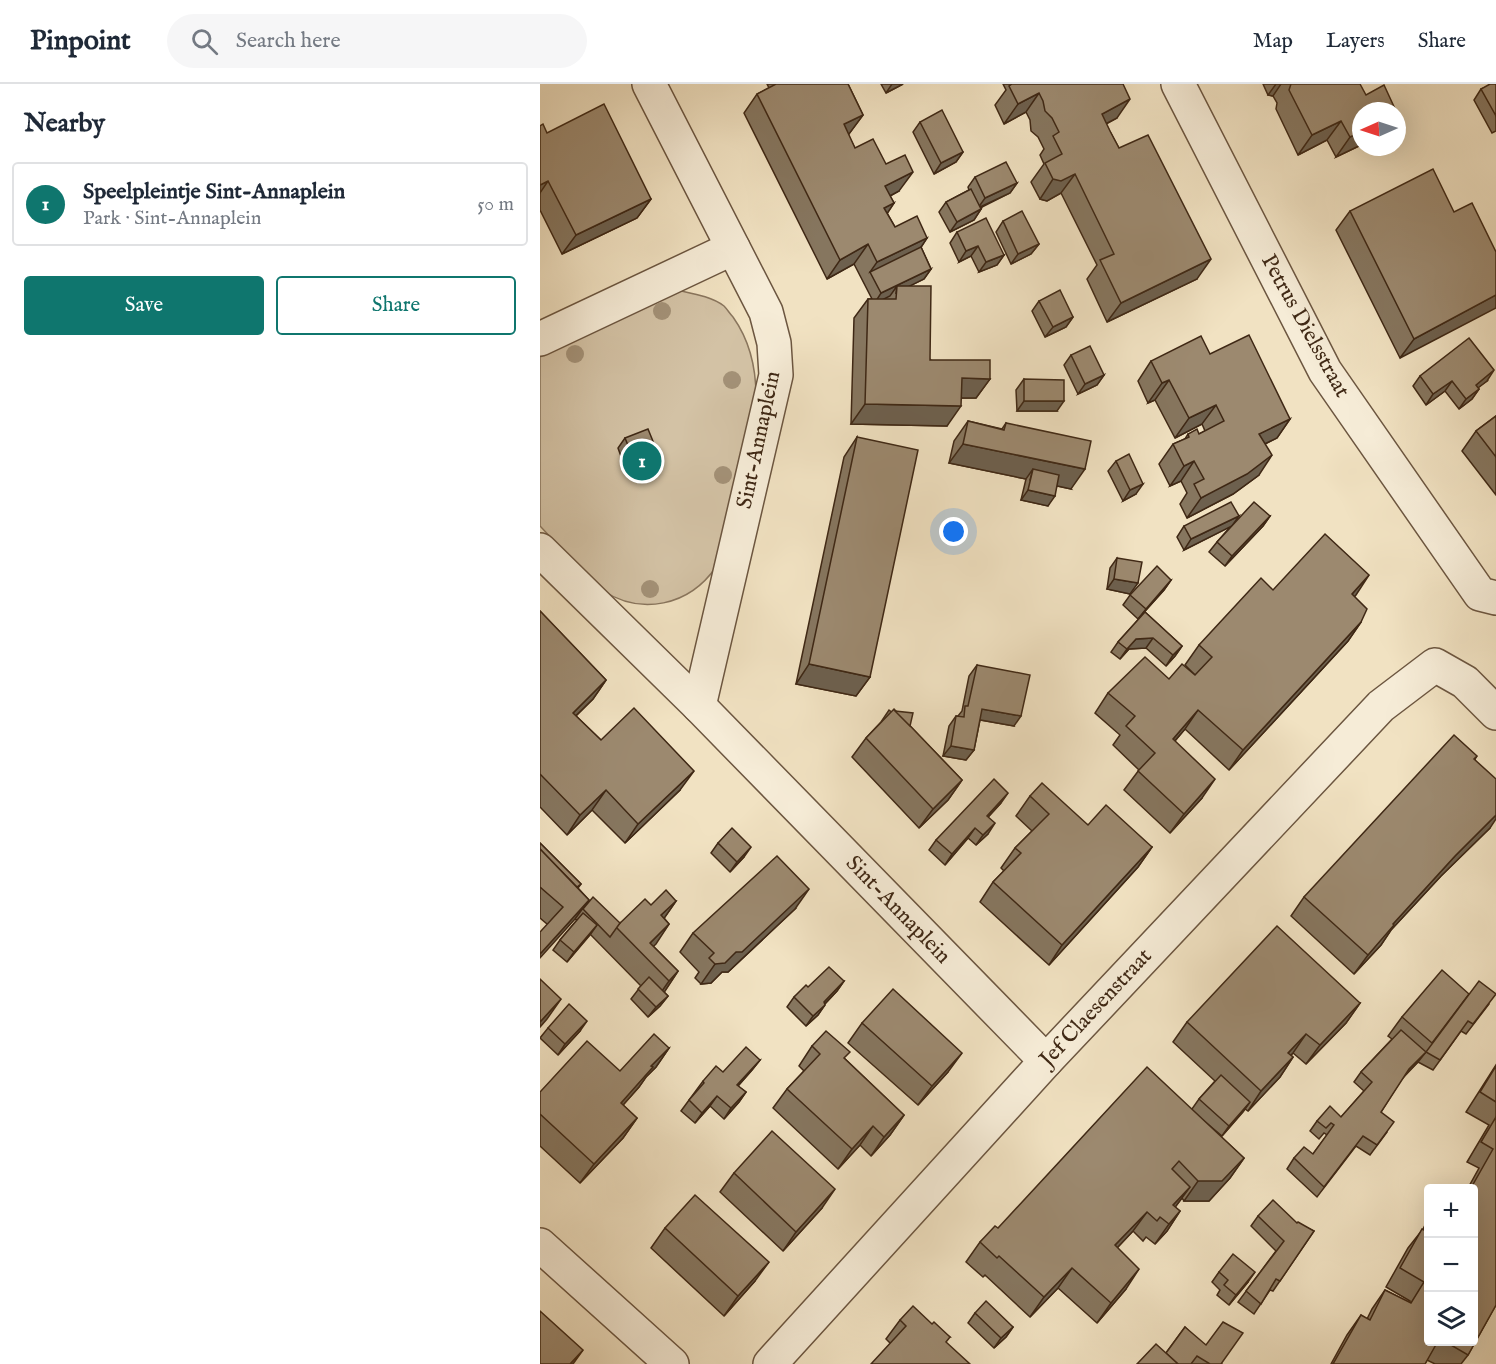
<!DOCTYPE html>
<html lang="en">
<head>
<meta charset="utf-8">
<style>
	:root { --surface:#fff; --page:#f6f6f7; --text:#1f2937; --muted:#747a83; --line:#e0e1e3; --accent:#0f766e }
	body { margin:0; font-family:"IM FELL English",serif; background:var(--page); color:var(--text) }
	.controls { position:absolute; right:18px; bottom:18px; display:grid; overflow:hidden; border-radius:6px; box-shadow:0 6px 24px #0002 }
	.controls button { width:54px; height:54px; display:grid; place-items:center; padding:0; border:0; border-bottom:2px solid var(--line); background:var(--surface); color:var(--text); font:30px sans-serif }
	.compass { position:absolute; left:812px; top:18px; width:54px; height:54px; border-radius:50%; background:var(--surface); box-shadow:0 6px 24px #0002; rotate:267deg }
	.you { position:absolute; left:414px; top:448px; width:21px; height:21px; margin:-15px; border:4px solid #fff; border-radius:50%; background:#1a73e8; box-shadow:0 0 0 9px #1a73e833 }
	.badge { display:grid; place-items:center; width:39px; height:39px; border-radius:50%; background:var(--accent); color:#fff; font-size:20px; font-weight:700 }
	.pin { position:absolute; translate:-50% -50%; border:3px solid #fff; box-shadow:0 2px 6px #0006 }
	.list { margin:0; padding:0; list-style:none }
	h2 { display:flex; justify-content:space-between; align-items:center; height:78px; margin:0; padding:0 24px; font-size:26px }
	h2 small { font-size:20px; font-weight:400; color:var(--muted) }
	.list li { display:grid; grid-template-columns:39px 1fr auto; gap:18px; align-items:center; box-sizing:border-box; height:84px; margin:0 12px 12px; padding:0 12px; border:2px solid var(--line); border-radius:6px }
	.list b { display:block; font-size:22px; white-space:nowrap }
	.list p { margin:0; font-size:20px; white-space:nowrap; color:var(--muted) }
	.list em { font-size:20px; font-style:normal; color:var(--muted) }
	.actions { display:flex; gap:12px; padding:18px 24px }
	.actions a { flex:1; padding:14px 0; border:2px solid var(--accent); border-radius:6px; text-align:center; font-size:21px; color:var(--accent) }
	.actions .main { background:var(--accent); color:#fff }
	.icon { flex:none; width:33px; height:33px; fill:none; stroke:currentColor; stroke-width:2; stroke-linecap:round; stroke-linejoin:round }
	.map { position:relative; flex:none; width:956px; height:1280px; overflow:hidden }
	header { display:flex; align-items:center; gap:36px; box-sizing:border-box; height:84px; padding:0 30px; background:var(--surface); border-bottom:2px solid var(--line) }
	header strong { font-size:28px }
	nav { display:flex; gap:33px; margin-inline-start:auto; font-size:21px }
	.search { width:420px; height:54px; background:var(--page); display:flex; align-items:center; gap:15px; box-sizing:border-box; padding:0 21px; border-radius:33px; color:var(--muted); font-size:22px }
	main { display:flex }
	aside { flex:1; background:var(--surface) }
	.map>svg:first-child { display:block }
</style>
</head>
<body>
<header>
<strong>Pinpoint</strong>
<div class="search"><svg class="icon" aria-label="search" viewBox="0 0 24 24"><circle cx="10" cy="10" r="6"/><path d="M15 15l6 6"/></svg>Search here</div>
<nav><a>Map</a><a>Layers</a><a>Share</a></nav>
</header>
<main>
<aside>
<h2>Nearby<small></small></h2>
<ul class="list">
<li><span class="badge">1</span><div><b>Speelpleintje Sint-Annaplein</b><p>Park · Sint-Annaplein</p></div><em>50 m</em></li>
</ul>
<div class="actions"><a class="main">Save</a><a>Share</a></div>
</aside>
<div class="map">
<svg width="956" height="1280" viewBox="0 0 956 1280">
	<rect width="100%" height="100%" fill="#f1e2c2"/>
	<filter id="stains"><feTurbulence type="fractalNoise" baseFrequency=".00333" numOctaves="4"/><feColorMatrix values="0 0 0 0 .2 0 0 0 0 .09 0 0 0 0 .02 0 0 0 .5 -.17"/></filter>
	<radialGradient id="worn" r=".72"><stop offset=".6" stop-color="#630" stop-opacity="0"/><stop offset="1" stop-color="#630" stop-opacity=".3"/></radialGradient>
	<path fill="#d3c2a5" stroke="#89755d" stroke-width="1.5" d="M 141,207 C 155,210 172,213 184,222 C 187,225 190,230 193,233 C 210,257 216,283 216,312 L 176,483 C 149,522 101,532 62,506 C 54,501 48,492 42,486 C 28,472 14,457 0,442 L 0,273 L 122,211 Z"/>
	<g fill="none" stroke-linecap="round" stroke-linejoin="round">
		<defs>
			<g id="minor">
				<path d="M 109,0 L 226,228 L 234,259 L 236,291 L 159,622"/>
				<path d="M 638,0 L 785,287 L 940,510 L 956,514"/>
				<path d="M 0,255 L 193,164"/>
				<path d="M 0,466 L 159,622 L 506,977"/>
				<path d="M 0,1161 L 132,1280"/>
				<path d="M 230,1280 L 506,977 L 841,622 L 895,581 L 925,598 L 956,629"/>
			</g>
		</defs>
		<use href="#minor" stroke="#6c5640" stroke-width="36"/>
		<use href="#minor" stroke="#f6ecd7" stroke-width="33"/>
	</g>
	<g fill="#a39177">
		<circle cx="122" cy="227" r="9"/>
		<circle cx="35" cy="270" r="9"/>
		<circle cx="192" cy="296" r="9"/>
		<circle cx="183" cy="391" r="9"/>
		<circle cx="110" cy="505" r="9"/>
	</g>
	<g fill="#86765f" stroke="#3f2815" stroke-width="1.5">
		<path d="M 227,0 L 308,0 L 323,31 L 308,51 L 315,64 L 359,107 L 350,112 L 354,119 L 347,129 L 355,143 L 387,154 L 381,163 L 391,185 L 384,195 L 369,202 L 390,276 L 450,295 L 436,314 L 421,314 L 407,342 L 311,340 L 314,234 L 328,215 L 332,215 L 314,180 L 287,195 L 204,29 L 217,10 L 229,4 Z"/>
		<path d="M 341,0 L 363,0 L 346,9 Z"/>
		<path d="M 463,0 L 583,0 L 577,34 L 566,40 L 579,64 L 657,195 L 567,238 L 547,195 L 557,181 L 521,109 L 507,117 L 500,115 L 491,98 L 504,80 L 500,71 L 504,65 L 498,53 L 491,47 L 490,36 L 486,28 L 464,40 L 455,21 L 466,6 Z"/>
		<path d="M 723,0 L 820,0 L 821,61 L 796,73 L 787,56 L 758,71 L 736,25 L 737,19 L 733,12 L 728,11 Z"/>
		<path d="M 956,0 L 956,47 L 952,49 L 934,16 L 941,5 Z"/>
		<path d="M 380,38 L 423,68 L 416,78 L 394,90 L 373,48 Z"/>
		<path d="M 0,42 L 7,49 L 111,115 L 97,134 L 22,170 L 0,126 Z"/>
		<path d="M 435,93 L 477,99 L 470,109 L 440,124 L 441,125 L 434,136 L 410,148 L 399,128 L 406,118 L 429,106 L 428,103 Z"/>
		<path d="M 810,127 L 914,128 L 956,168 L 860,274 L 796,146 Z"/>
		<path d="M 463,137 L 499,160 L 491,170 L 471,180 L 456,148 Z"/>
		<path d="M 417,148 L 464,171 L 457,181 L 439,188 L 431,172 L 419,178 L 410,159 Z"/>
		<path d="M 499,217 L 533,233 L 526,243 L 505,253 L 492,227 Z"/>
		<path d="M 670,270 L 750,335 L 737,354 L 725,360 L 719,391 L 693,410 L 647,434 L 640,420 L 647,409 L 641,397 L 630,402 L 619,380 L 633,360 L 645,355 L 648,350 L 659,350 L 665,347 L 662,340 L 635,354 L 615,316 L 608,319 L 598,297 L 611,277 Z"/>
		<path d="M 531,271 L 564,291 L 557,301 L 538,310 L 524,281 Z"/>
		<path d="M 880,292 L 947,297 L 938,303 L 939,305 L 932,315 L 919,325 L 905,307 L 886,321 L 873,302 Z"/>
		<path d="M 484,295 L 517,327 L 477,327 L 476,306 Z"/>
		<path d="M 956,332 L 956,411 L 922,367 L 936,347 Z"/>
		<path d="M 428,337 L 462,345 L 466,339 L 531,405 L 517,402 L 508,422 L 481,416 L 486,395 L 409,379 L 414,357 Z"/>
		<path d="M 317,353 L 330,593 L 316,612 L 256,600 L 304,373 Z"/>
		<path d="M 85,354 L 117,367 L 110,377 L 86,386 L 78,364 Z"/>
		<path d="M 576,377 L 596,410 L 583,417 L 568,387 Z"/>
		<path d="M 730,432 L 723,442 L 685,482 L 669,468 L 677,458 L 691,442 L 644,466 L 637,453 L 644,442 L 693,440 Z"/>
		<path d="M 577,474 L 590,510 L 567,505 L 570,484 Z"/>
		<path d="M 631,496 L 624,506 L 598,535 L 583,521 L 590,511 Z"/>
		<path d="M 733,506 L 814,512 L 821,538 L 808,557 L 689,686 L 645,645 L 635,657 L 662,714 L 630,749 L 584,706 L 599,686 L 573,661 L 580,651 L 555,629 L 568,609 L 629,595 L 655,591 L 645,581 L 659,561 Z"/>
		<path d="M 0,527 L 66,596 L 53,615 L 36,632 L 61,656 L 140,706 L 85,759 L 52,726 L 27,751 L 0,723 Z"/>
		<path d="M 605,528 L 642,562 L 635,572 L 626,582 L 606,564 L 589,565 L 580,575 L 571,568 L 578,558 Z"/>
		<path d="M 437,581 L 474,642 L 440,636 L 434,666 L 426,676 L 403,672 L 409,642 L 416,632 L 418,632 L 422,627 L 429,592 Z"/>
		<path d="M 349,626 L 370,642 L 422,696 L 408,716 L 379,744 L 312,673 L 326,654 L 341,638 Z"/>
		<path d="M 937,672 L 935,675 L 950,744 L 901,792 L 851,846 L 841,861 L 814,890 L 751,832 L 764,813 Z"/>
		<path d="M 490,712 L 548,741 L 612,763 L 598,783 L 509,881 L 440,818 L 453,798 L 464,787 L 461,784 L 475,764 L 492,747 L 476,732 Z"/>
		<path d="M 461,719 L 448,733 L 448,750 L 436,761 L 428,754 L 405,781 L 389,766 L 396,756 Z"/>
		<path d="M 0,759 L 41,800 L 38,804 L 49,816 L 43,825 L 80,839 L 111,821 L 136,817 L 124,834 L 129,840 L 113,862 L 138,887 L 124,908 L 128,912 L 120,922 L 108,933 L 91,915 L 101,902 L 50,850 L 27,878 L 13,866 L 20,856 L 37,836 L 35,835 L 7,840 L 0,834 Z"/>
		<path d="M 178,759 L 204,773 L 190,788 L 171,769 Z"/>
		<path d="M 255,825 L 188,888 L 182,888 L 171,899 L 161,900 L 155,894 L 159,888 L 140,868 L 153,849 Z"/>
		<path d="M 304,897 L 297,907 L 285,920 L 278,931 L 266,942 L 247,923 L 254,913 L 268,903 Z"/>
		<path d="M 929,910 L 949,920 L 926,950 L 921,947 L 893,986 L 878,978 L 863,993 L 841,1028 L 847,1048 L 830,1071 L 816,1062 L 777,1113 L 747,1085 L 754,1074 L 773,1070 L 787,1051 L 784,1049 L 779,1055 L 770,1047 L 777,1037 L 801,1033 L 824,1007 L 814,998 L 821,988 L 852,955 L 848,952 L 862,933 Z"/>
		<path d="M 820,919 L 806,939 L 766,980 L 753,969 L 751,971 L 753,973 L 740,993 L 708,1027 L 705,1025 L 682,1052 L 663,1036 L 704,1074 L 690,1094 L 669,1117 L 644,1117 L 642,1114 L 635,1123 L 640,1127 L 627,1147 L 615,1160 L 606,1153 L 603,1157 L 593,1147 L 577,1164 L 586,1205 L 557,1239 L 518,1204 L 490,1233 L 445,1191 L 443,1193 L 426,1178 L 440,1158 L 458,1144 L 652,1025 L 659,1015 L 675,997 L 633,958 L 647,938 Z"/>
		<path d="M 322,939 L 408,988 L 378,1021 L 308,959 Z"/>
		<path d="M 8,944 L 40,947 L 18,971 L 0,954 Z"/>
		<path d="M 272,962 L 305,975 L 364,1031 L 350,1051 L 331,1072 L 320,1061 L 298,1085 L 233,1024 L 247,1005 L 264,987 L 259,982 Z"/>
		<path d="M 129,964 L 116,983 L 106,993 L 99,1003 L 83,1021 L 97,1034 L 83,1054 L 40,1099 L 0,1062 L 0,1008 L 80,987 Z"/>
		<path d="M 220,976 L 212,986 L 198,1002 L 206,1008 L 199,1018 L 184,1035 L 170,1022 L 155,1039 L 141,1027 L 163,997 L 183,988 Z"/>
		<path d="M 956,981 L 956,1221 L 928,1271 L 921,1280 L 895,1280 L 887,1276 L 885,1280 L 791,1280 L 807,1251 L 821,1231 L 827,1235 L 832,1225 L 845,1206 L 870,1219 L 870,1217 L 846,1203 L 868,1164 L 883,1145 L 888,1135 L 888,1257 L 933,1257 L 933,1104 L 928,1104 L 939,1084 L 927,1078 L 949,1041 L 926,1028 Z"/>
		<path d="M 194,1089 L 282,1124 L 243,1167 L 180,1108 Z"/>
		<path d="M 718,1132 L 757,1139 L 774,1147 L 733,1207 L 730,1206 L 714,1230 L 698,1218 L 736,1167 L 711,1142 Z"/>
		<path d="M 125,1144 L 215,1197 L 184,1232 L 111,1164 Z"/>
		<path d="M 679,1188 L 708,1198 L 689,1221 L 677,1211 L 680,1206 L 672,1198 Z"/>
		<path d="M 435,1229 L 473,1243 L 466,1253 L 454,1264 L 428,1239 Z"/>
		<path d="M 360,1236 L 392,1240 L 410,1253 L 350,1259 L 346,1255 Z"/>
		<path d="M 645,1243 L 682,1280 L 597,1280 L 626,1269 Z"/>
	</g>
	<g fill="#6d604e" stroke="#3f2815" stroke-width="1.5">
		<path d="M 352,0 L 363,0 L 346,9 Z"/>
		<path d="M 736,0 L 741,0 L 733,12 L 728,11 Z"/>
		<path d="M 499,9 L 486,28 L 464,40 L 478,20 Z"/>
		<path d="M 590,15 L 577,34 L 548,49 L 562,30 Z"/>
		<path d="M 323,31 L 309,50 L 290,60 L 304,40 Z"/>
		<path d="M 801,37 L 787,56 L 758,71 L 772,51 Z"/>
		<path d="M 821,48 L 821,61 L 796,73 L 810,53 Z"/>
		<path d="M 423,68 L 416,78 L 394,90 L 401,79 Z"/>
		<path d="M 373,88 L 359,107 L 331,122 L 345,102 Z"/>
		<path d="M 535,90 L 521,109 L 507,117 L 500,115 L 513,95 Z"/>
		<path d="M 8,97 L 0,109 L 0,101 Z"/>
		<path d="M 477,99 L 470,109 L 438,124 L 445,114 Z"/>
		<path d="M 111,115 L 97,134 L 22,170 L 36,151 Z"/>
		<path d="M 354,119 L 341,139 L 344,124 Z"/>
		<path d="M 441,125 L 434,136 L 410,148 L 417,138 Z"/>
		<path d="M 387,154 L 374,174 L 330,188 L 337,178 Z"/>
		<path d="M 328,160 L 314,180 L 287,195 L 300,176 Z"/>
		<path d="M 499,160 L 491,170 L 471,180 L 478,170 Z"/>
		<path d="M 438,162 L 431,172 L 419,178 L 426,167 Z"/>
		<path d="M 464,171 L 457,181 L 439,188 L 446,178 Z"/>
		<path d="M 671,175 L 657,195 L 567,238 L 581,219 Z"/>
		<path d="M 391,185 L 384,195 L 356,209 L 357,202 L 350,212 L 334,220 L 341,209 Z"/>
		<path d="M 956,211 L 956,224 L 860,274 L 874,255 Z"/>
		<path d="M 533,233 L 526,243 L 505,253 L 513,243 Z"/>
		<path d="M 954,286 L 947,297 L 929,311 L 936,301 Z"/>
		<path d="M 564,291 L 557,301 L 538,310 L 545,300 Z"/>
		<path d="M 422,294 L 450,295 L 436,314 L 408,314 Z"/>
		<path d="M 629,296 L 615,316 L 608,319 L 622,299 Z"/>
		<path d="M 912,297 L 905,307 L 886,321 L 893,310 Z"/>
		<path d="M 939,305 L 932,315 L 919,325 L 926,315 Z"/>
		<path d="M 484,317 L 524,317 L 517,327 L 477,327 Z"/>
		<path d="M 325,320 L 421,322 L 407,342 L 311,340 Z"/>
		<path d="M 676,321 L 662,340 L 635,354 L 649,334 Z"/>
		<path d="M 750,335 L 737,354 L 706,369 L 719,350 Z"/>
		<path d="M 423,360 L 545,385 L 531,405 L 490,396 L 493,385 L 486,395 L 409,379 Z"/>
		<path d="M 117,367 L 110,377 L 86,386 L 94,376 Z"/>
		<path d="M 732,371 L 719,391 L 693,410 L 647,434 L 661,414 Z"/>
		<path d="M 654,377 L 641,397 L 630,402 L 644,382 Z"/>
		<path d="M 603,400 L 596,410 L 583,417 L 590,406 Z"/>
		<path d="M 488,406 L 515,412 L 508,422 L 481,416 Z"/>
		<path d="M 699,432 L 692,442 L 644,466 L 651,455 Z"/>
		<path d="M 730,432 L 723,442 L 685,482 L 692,472 Z"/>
		<path d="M 829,491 L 816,511 L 798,530 L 812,510 Z"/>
		<path d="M 574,495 L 598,499 L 590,510 L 567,505 Z"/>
		<path d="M 631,496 L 624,506 L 598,535 L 606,525 Z"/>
		<path d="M 821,538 L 808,557 L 689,686 L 703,666 Z"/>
		<path d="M 613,554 L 606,564 L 589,565 L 580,575 L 587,565 L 596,555 Z"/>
		<path d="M 642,562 L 635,572 L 626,582 L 633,571 Z"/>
		<path d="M 269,580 L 330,593 L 316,612 L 256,600 Z"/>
		<path d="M 66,596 L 53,615 L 19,648 L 33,629 Z"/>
		<path d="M 442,625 L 481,632 L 474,642 L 435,635 Z"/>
		<path d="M 658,626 L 645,645 L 619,675 L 633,655 Z"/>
		<path d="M 411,662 L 434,666 L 426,676 L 403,672 Z"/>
		<path d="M 154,687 L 140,706 L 85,759 L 98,740 Z"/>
		<path d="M 675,695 L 662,714 L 630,749 L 644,730 Z"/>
		<path d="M 422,696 L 408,716 L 379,744 L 393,725 Z"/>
		<path d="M 66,706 L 52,726 L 27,751 L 40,731 Z"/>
		<path d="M 468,709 L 461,719 L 440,742 L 447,732 Z"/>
		<path d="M 956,731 L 956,735 L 950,744 L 901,792 L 851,846 L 841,861 L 814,890 L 828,871 L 853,840 L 915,772 Z"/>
		<path d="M 455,739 L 448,750 L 436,761 L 443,751 Z"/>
		<path d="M 435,744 L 428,754 L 405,781 L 412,770 Z"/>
		<path d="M 211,763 L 204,773 L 190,788 L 197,778 Z"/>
		<path d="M 612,763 L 598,783 L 509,881 L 522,861 Z"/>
		<path d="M 269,805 L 255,825 L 188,888 L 182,888 L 171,899 L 161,900 L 175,880 L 196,868 Z"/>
		<path d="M 49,816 L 35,835 L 0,874 L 0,870 Z"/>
		<path d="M 136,817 L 123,836 L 121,831 Z"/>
		<path d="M 129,840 L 116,860 L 104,871 L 110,859 Z"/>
		<path d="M 57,841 L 50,851 L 27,878 L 34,868 Z"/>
		<path d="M 138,887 L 125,907 L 115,917 L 129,897 Z"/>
		<path d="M 304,897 L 297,907 L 277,928 L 284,918 Z"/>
		<path d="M 128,912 L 120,922 L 108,933 L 116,923 Z"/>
		<path d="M 21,915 L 7,935 L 0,943 L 0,938 Z"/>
		<path d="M 820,919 L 806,939 L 766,980 L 780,961 Z"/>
		<path d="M 285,921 L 278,931 L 266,942 L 273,932 Z"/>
		<path d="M 47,937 L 40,947 L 18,971 L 25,960 Z"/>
		<path d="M 766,950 L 753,969 L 734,989 L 748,969 Z"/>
		<path d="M 129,964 L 116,983 L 106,993 L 99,1003 L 68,1038 L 81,1019 L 111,982 Z"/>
		<path d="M 886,968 L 878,978 L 862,995 L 869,985 Z"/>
		<path d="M 422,969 L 408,988 L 378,1021 L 392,1002 Z"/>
		<path d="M 753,973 L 740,993 L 708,1027 L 721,1007 Z"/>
		<path d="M 220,976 L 212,986 L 190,1011 L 197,1001 Z"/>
		<path d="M 206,1008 L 199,1018 L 184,1035 L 191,1024 Z"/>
		<path d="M 177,1012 L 170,1022 L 155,1039 L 162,1029 Z"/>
		<path d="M 710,1018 L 703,1028 L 682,1052 L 689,1042 Z"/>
		<path d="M 364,1031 L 350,1051 L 331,1072 L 344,1053 Z"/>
		<path d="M 97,1034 L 83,1054 L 40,1099 L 54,1080 Z"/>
		<path d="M 333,1042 L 320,1061 L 298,1085 L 312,1065 Z"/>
		<path d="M 704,1074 L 690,1094 L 669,1117 L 644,1117 L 658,1097 Z"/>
		<path d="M 650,1103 L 636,1122 L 624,1136 L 633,1121 Z"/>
		<path d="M 295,1105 L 282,1124 L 243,1167 L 256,1148 Z"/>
		<path d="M 640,1127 L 627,1147 L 615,1160 L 629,1140 Z"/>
		<path d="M 607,1128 L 593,1147 L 561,1181 L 575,1161 Z"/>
		<path d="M 229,1178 L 215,1197 L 184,1232 L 198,1212 Z"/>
		<path d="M 532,1184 L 518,1204 L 490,1233 L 504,1213 Z"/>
		<path d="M 599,1185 L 586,1205 L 557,1239 L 571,1219 Z"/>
		<path d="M 715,1188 L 708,1198 L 689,1221 L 696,1211 Z"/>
		<path d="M 473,1243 L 466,1253 L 454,1264 L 461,1254 Z"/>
		<path d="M 43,1266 L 33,1280 L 30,1280 Z"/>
	</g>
	<g fill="#9c896f" stroke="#3f2815" stroke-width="1.5">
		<path d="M 236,0 L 308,0 L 323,31 L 304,40 L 315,64 L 333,55 L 346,80 L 365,71 L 373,88 L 345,102 L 354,119 L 344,124 L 355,143 L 377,132 L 387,154 L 337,178 L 328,160 L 300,176 L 217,10 Z"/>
		<path d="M 472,0 L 583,0 L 590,15 L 562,30 L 570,47 L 579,64 L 608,51 L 671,175 L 581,219 L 560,176 L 574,170 L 535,90 L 521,97 L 513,95 L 505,79 L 522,70 L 513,52 L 519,48 L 512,34 L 505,27 L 503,17 L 499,9 L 478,20 L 469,2 Z"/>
		<path d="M 751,0 L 820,0 L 826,11 L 844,1 L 856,27 L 821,27 L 821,48 L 810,53 L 801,37 L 772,51 L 749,6 Z"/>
		<path d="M 950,0 L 956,0 L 956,32 L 941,5 Z"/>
		<path d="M 64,20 L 111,115 L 36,151 L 8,97 L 0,101 L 0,42 L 3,40 L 7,49 Z"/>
		<path d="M 402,26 L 423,68 L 401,79 L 380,38 Z"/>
		<path d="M 466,78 L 477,99 L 445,114 L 435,93 Z"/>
		<path d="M 893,85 L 914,128 L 932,119 L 956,168 L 956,211 L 874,255 L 810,127 Z"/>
		<path d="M 431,105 L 441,125 L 417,138 L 406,118 Z"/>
		<path d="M 482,127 L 499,160 L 478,170 L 463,137 Z"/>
		<path d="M 446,134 L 464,171 L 446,178 L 438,162 L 426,167 L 417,148 Z"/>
		<path d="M 381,163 L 391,185 L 341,209 L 330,188 Z"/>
		<path d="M 357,202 L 391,202 L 390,276 L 450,276 L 450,295 L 422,294 L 421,322 L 325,320 L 328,215 L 356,215 Z"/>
		<path d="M 520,206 L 533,233 L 513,243 L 499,217 Z"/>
		<path d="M 709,251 L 750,335 L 719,350 L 732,371 L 707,390 L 661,414 L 654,400 L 664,395 L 654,377 L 644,382 L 633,360 L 649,353 L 648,350 L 657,345 L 659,350 L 684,337 L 676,321 L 649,334 L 629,296 L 622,299 L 611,277 L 661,252 L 670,270 Z"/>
		<path d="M 929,254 L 954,286 L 936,301 L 939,305 L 926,315 L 912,297 L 893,310 L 880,292 Z"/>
		<path d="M 550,262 L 564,291 L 545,300 L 531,271 Z"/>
		<path d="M 484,295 L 524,296 L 524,317 L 484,317 Z"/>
		<path d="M 956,332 L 956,373 L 936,347 Z"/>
		<path d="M 428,337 L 464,346 L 466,339 L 551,357 L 545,385 L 423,360 Z"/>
		<path d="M 108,345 L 117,367 L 94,376 L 85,354 Z"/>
		<path d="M 317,353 L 378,366 L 330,593 L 269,580 Z"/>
		<path d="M 589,370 L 603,400 L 590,406 L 576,377 Z"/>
		<path d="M 493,385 L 519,391 L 515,412 L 488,406 Z"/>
		<path d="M 691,418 L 699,432 L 651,455 L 644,442 Z"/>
		<path d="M 714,418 L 730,432 L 692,472 L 677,458 Z"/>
		<path d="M 785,450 L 829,491 L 812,510 L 827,525 L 821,538 L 703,666 L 658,626 L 633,655 L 675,695 L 644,730 L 598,687 L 615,669 L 586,642 L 595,632 L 568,609 L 605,573 L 629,595 L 642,580 L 655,591 L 672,573 L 659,561 L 721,494 L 733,506 Z"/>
		<path d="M 577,474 L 602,478 L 598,499 L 574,495 Z"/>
		<path d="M 617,482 L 631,496 L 606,525 L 590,511 Z"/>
		<path d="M 0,527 L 66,596 L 33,629 L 61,656 L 94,624 L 154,687 L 98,740 L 66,706 L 40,731 L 0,690 Z"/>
		<path d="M 605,528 L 642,562 L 633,571 L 613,554 L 596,555 L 587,565 L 578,558 Z"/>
		<path d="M 437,581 L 490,591 L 481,632 L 442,625 L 434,666 L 411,662 L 416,632 L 424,633 L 425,622 L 428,622 Z"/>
		<path d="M 354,625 L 422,696 L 393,725 L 326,654 Z"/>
		<path d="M 355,627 L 373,629 L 370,642 Z"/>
		<path d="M 914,651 L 937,672 L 934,675 L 956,695 L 956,731 L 915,772 L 853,840 L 854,841 L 828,871 L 764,813 Z"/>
		<path d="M 454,695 L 468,709 L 447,732 L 455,739 L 443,751 L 435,744 L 412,770 L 396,756 Z"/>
		<path d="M 502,699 L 548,741 L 566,721 L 612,763 L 522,861 L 453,798 L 481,769 L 475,764 L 509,730 L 490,712 Z"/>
		<path d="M 192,744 L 211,763 L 197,778 L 178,759 Z"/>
		<path d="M 0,759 L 41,800 L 37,803 L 0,765 Z"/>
		<path d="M 0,765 L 49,816 L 0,870 L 0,848 L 23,823 L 0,803 Z"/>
		<path d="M 237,772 L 269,805 L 202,868 L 196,868 L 185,879 L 175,880 L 169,874 L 174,869 L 153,849 Z"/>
		<path d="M 126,806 L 136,817 L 121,831 L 129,840 L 110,859 L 138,887 L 129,897 L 76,843 L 105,815 L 111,821 Z"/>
		<path d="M 53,813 L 80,839 L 70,853 L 43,825 Z"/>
		<path d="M 43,829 L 57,841 L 34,868 L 20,856 Z"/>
		<path d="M 737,842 L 820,919 L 780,961 L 766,950 L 748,969 L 753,973 L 721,1007 L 647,938 Z"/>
		<path d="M 289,883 L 304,897 L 284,918 L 285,921 L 273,932 L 254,913 L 266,901 L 268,903 Z"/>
		<path d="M 902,886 L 929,910 L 892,959 L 862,933 Z"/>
		<path d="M 109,893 L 128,912 L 116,923 L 98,905 Z"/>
		<path d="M 0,895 L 21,915 L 0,938 Z"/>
		<path d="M 939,897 L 956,910 L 933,940 L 928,937 L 900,976 L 886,968 Z"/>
		<path d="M 353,905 L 422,969 L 392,1002 L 322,939 Z"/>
		<path d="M 29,920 L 47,937 L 25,960 L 8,944 Z"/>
		<path d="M 861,946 L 886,968 L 869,985 L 841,1028 L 854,1038 L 837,1061 L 823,1052 L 784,1103 L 754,1074 L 764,1063 L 773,1070 L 794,1041 L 791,1039 L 786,1044 L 777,1037 L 790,1022 L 801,1033 L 832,998 L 821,988 Z"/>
		<path d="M 286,947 L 310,968 L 304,974 L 364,1031 L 344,1053 L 333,1042 L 312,1065 L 247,1005 L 280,970 L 272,962 Z"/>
		<path d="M 114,950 L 129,964 L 111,982 L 113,983 L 81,1019 L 97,1034 L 54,1080 L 0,1030 L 0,1008 L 47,957 L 80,987 Z"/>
		<path d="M 206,963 L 220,976 L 197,1001 L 206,1008 L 191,1024 L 177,1012 L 162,1029 L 149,1016 L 164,999 L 163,997 L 176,982 L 183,988 Z"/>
		<path d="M 956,982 L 956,1018 L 940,1008 Z"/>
		<path d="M 607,983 L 704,1074 L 682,1097 L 658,1097 L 639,1077 L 632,1085 L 650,1103 L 633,1121 L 640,1127 L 629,1140 L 620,1133 L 617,1137 L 607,1128 L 575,1161 L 599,1185 L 571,1219 L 532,1184 L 504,1213 L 459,1172 L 457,1174 L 440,1158 L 455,1142 L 458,1144 Z"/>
		<path d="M 681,991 L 710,1018 L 689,1042 L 659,1015 Z"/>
		<path d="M 956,1033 L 956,1221 L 928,1271 L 904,1257 L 933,1257 L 933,1104 L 931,1104 L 953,1065 L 941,1058 Z"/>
		<path d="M 232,1047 L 295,1105 L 256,1148 L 194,1089 Z"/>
		<path d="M 155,1111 L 229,1178 L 198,1212 L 125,1144 Z"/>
		<path d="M 733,1116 L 757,1139 L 758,1138 L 774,1147 L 740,1197 L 736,1195 L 721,1220 L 706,1207 L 744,1157 L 718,1132 Z"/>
		<path d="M 888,1139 L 888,1257 L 898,1257 L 885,1280 L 793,1280 L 821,1231 L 830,1236 L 845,1206 L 871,1219 L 884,1198 L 860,1184 L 882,1145 L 884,1146 Z"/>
		<path d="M 693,1170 L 715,1188 L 696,1211 L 684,1201 L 688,1196 L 679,1188 Z"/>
		<path d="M 446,1217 L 473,1243 L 461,1254 L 435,1229 Z"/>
		<path d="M 373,1222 L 392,1240 L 394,1238 L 410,1253 L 406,1258 L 430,1280 L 331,1280 L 366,1242 L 360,1236 Z"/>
		<path d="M 0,1227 L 43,1266 L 30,1280 L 0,1280 Z"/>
		<path d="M 683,1238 L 703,1249 L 681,1280 L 670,1280 L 657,1272 L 651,1280 L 638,1280 L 626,1269 L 645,1243 L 666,1261 Z"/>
		<path d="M 616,1260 L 638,1280 L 597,1280 Z"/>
	</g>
	<g text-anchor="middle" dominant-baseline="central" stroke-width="6" stroke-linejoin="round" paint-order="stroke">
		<g font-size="22" fill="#3f2815" stroke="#f6ecd7">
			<text transform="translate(765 242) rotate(61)">Petrus Dielsstraat</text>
			<text transform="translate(219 356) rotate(-78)">Sint-Annaplein</text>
			<text transform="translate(358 826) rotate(46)">Sint-Annaplein</text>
			<text transform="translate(556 924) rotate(-47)">Jef Claesenstraat</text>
		</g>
	</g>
	<rect width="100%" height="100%" filter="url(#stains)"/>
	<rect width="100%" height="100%" fill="url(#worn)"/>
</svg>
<div class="controls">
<button>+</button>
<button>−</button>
<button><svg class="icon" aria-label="layers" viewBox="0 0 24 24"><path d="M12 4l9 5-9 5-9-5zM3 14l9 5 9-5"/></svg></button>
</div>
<svg class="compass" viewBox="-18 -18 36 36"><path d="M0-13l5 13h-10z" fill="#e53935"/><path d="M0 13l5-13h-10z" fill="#747a83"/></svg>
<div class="you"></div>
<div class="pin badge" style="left:102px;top:377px">1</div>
</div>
</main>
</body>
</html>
